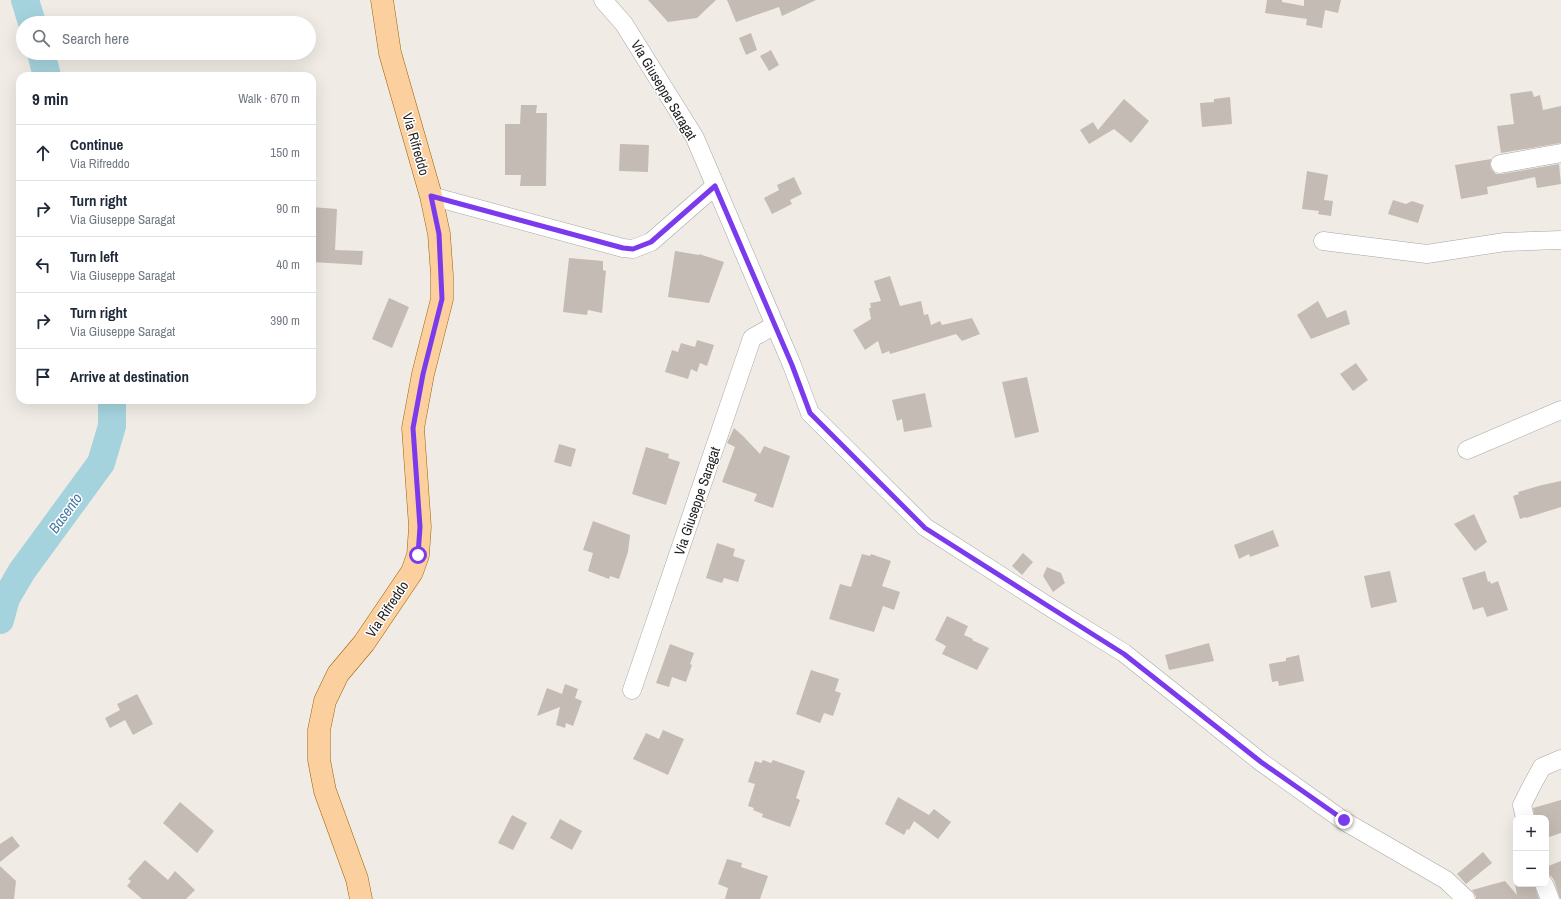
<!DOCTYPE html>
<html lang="en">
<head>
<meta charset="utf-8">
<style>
	:root { --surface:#fff; --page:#f6f6f7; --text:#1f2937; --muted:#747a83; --line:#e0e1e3 }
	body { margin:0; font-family:"Archivo Narrow",sans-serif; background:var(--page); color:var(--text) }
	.controls { position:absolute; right:12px; bottom:12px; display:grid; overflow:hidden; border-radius:8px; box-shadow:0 4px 16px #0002 }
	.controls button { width:36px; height:36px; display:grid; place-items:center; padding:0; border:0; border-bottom:1px solid var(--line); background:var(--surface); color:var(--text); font:20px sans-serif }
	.stop { position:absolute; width:12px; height:12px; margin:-9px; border:3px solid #7c3aed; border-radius:50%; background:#fff }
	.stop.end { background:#7c3aed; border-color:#fff; box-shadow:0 1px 4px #0008 }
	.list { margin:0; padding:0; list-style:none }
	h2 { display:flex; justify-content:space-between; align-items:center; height:52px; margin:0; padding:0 16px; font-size:17px }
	h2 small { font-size:13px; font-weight:400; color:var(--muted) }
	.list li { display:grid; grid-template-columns:26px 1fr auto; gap:12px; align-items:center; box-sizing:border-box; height:56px; padding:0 16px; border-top:1px solid var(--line) }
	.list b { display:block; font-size:15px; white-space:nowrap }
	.list p { margin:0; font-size:13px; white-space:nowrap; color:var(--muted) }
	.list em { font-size:13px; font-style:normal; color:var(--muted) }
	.icon { flex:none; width:22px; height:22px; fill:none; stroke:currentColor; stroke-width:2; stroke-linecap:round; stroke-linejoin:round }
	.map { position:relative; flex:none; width:1561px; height:899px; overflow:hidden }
	.search { position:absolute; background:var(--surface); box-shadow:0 4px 16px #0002; left:16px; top:16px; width:300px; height:44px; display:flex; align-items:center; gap:10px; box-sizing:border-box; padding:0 14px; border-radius:22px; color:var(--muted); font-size:15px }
	.panel { position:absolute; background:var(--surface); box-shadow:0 4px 16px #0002; left:16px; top:72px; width:300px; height:332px; border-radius:12px }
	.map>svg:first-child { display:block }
</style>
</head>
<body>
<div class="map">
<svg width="1561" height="899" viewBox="0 0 1561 899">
	<rect width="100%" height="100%" fill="#f0ece5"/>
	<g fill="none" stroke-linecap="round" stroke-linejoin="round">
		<g stroke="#a5d3dd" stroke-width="28">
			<path d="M 25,0 L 32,23"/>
			<path d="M 41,53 L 47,76"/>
			<path d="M 0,620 L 6,598 L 22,571 L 101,463 L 112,426 L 112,400"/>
		</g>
	</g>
	<g fill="#c4bbb4">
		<path d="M 648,0 L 716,0 L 697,18 L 668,22 Z"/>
		<path d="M 727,0 L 816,0 L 782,16 L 779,7 L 736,22 Z"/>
		<path d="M 1267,0 L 1282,0 L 1282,2 L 1304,6 L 1304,0 L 1341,0 L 1338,13 L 1325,10 L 1322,28 L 1306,25 L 1307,19 L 1265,13 Z"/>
		<path d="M 751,33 L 757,50 L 746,55 L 739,38 Z"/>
		<path d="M 771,50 L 779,65 L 769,71 L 760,56 Z"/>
		<path d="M 1532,91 L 1534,97 L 1540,95 L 1543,110 L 1561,106 L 1561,143 L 1501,153 L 1497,126 L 1514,124 L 1510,94 Z"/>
		<path d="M 1230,97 L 1232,124 L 1202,127 L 1200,103 L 1214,102 L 1214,99 Z"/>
		<path d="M 1124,99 L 1149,121 L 1131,143 L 1114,129 L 1089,144 L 1080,130 L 1093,122 L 1098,130 Z"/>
		<path d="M 521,105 L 537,105 L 536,113 L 547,113 L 546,186 L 520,186 L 521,175 L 505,175 L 505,124 L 520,124 Z"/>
		<path d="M 620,144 L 649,145 L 648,172 L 619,171 Z"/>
		<path d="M 1491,159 L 1490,165 L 1492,170 L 1496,174 L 1501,174 L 1559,164 L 1561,184 L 1537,188 L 1535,177 L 1487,187 L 1488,194 L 1461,199 L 1455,165 Z"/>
		<path d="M 1307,171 L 1328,175 L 1324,200 L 1333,201 L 1331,216 L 1318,214 L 1319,211 L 1302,209 Z"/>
		<path d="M 794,177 L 802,194 L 790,200 L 792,204 L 772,214 L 764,198 L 779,190 L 777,185 Z"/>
		<path d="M 1393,200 L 1406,204 L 1412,201 L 1424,205 L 1418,223 L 1388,214 Z"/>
		<path d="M 312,207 L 337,209 L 335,250 L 363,251 L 362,265 L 312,262 Z"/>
		<path d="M 675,251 L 699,255 L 699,254 L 724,262 L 709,303 L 668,297 Z"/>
		<path d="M 569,258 L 603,261 L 603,270 L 606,271 L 602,313 L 588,310 L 587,315 L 563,312 Z"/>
		<path d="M 890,276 L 900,306 L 921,301 L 924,315 L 928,314 L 931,325 L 940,321 L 942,325 L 972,318 L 980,334 L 962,341 L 956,334 L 890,354 L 889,351 L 882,354 L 878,341 L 865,350 L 853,330 L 871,319 L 869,308 L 871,308 L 870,303 L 881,301 L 874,281 Z"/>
		<path d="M 389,298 L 409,307 L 392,348 L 372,339 Z"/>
		<path d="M 1318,301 L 1327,318 L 1346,310 L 1350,324 L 1311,339 L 1297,315 Z"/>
		<path d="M 697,340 L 714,345 L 707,366 L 700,363 L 697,372 L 691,369 L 688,379 L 665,372 L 672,350 L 678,352 L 681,343 L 695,347 Z"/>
		<path d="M 1356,363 L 1368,380 L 1353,391 L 1340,374 Z"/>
		<path d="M 1027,377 L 1039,432 L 1015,438 L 1002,382 Z"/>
		<path d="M 925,393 L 932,427 L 904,432 L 902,419 L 897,421 L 892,400 Z"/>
		<path d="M 734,428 L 743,436 L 760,454 L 764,446 L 790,456 L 773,508 L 754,501 L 757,494 L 722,482 L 735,447 L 727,443 Z"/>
		<path d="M 559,444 L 576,449 L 571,467 L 554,462 Z"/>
		<path d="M 646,447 L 669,454 L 668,458 L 680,462 L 666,505 L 632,494 Z"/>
		<path d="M 1561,481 L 1561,507 L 1526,518 L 1526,517 L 1520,519 L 1513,496 L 1519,494 L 1518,492 L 1542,485 Z"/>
		<path d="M 1474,514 L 1487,542 L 1475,551 L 1454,524 Z"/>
		<path d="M 593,521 L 630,535 L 628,552 L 619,579 L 610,576 L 609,579 L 588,571 L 593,553 L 583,550 Z"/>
		<path d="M 1273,530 L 1279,546 L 1250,557 L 1249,554 L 1239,559 L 1234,545 Z"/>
		<path d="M 717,543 L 735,549 L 733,556 L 745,560 L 738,582 L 724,578 L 722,583 L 706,578 Z"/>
		<path d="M 1023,553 L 1033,562 L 1022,575 L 1012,566 Z"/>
		<path d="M 862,554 L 870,556 L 871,554 L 891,561 L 882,586 L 900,592 L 894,610 L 883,606 L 874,632 L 829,619 L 840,584 L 851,587 Z"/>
		<path d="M 1047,567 L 1061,573 L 1065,583 L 1053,592 L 1043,576 Z"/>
		<path d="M 1390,571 L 1397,602 L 1371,608 L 1364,576 Z"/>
		<path d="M 1485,571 L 1488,582 L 1490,581 L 1491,584 L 1498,581 L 1508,610 L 1487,617 L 1483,607 L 1473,610 L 1462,578 Z"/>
		<path d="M 947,616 L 968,626 L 964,635 L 973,639 L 972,640 L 989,648 L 977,670 L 942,654 L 946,646 L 935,640 Z"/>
		<path d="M 1209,643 L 1214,661 L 1169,670 L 1165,655 Z"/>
		<path d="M 670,644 L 694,653 L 690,664 L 692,665 L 686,682 L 672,677 L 669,687 L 656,683 Z"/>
		<path d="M 1299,655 L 1304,681 L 1279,686 L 1278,681 L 1272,682 L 1269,664 L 1286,661 L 1286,658 Z"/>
		<path d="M 811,670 L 839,679 L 835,691 L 841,693 L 833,716 L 824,713 L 820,723 L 796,714 Z"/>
		<path d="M 565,684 L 578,689 L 575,698 L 582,701 L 573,726 L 566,723 L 565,728 L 556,725 L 560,707 L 537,716 L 547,688 L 562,694 Z"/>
		<path d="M 137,694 L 153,724 L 133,735 L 125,720 L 110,728 L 105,718 L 120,710 L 117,704 Z"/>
		<path d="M 663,730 L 684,739 L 668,775 L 633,759 L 646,733 L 659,739 Z"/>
		<path d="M 763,760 L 771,763 L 773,760 L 805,771 L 796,798 L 800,800 L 790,827 L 762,817 L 763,814 L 753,810 L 754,808 L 748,806 L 755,784 L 748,782 L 755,761 L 761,763 Z"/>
		<path d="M 898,797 L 929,815 L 934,809 L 951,822 L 938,839 L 914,821 L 909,830 L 907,829 L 904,835 L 885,824 Z"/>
		<path d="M 1561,800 L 1561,833 L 1546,838 L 1546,818 L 1535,818 L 1533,808 Z"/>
		<path d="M 180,802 L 214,831 L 197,853 L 163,823 Z"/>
		<path d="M 512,815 L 527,823 L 513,850 L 498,843 Z"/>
		<path d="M 560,819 L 582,831 L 572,850 L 550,838 Z"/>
		<path d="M 12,836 L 20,846 L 0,862 L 0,844 Z"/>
		<path d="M 1483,852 L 1492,863 L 1466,884 L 1457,874 Z"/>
		<path d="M 727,859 L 742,863 L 741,867 L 768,876 L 760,899 L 725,899 L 728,888 L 718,884 Z"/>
		<path d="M 145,860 L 168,880 L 175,871 L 195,890 L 186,899 L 142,899 L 127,886 L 131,881 L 128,879 Z"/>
		<path d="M 1561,861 L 1561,899 L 1560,899 L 1554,880 L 1551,876 L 1546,874 L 1546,867 Z"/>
		<path d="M 0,866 L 16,881 L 14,899 L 0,899 Z"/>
		<path d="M 1505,881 L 1517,895 L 1515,884 L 1534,884 L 1539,899 L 1476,899 L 1476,896 L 1472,890 Z"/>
	</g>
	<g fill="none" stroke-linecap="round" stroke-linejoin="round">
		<defs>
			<g id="minor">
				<path d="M 603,0 L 624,24 L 695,138 L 792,365 L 810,413 L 925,527 L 1048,606 L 1124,653 L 1261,762 L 1344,821 L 1446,880 L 1466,899"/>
				<path d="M 1500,164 L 1561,153"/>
				<path d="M 431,196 L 623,248 L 633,249 L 651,242 L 715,186"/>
				<path d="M 1323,241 L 1427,254 L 1505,242 L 1561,240"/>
				<path d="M 1467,450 L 1561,410"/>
				<path d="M 632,690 L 752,338 L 775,325"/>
				<path d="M 1525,818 L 1522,805 L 1531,787 L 1542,767 L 1561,759"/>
				<path d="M 1544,884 L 1550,899"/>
			</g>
			<path id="primary" d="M 361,899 L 357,879 L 325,791 L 319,760 L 319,730 L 325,701 L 338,674 L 364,643 L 412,572 L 418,555 L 420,527 L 413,428 L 423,374 L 442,299 L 442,275 L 439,234 L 431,196 L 390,53 L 382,0"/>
		</defs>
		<use href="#minor" stroke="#a6a6a6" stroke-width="19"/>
		<use href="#primary" stroke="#9a6100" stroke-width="23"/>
		<use href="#minor" stroke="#fff" stroke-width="18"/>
		<use href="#primary" stroke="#fcd09e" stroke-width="22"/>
	</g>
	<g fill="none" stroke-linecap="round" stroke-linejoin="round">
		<path stroke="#7c3aed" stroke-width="5" d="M 418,555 L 420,527 L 413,428 L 423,374 L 442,299 L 439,234 L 431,196 L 623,248 L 633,249 L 651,242 L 715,186 L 792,365 L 810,413 L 925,528 L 1048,606 L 1124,654 L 1261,762 L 1344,820"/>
	</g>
	<g text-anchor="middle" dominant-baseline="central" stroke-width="3" stroke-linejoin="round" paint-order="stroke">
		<g font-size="14" fill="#1f1f1f" stroke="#fff">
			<text transform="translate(664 90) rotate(59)">Via Giuseppe Saragat</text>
			<text transform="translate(416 144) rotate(74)">Via Rifreddo</text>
			<text transform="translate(697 501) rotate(-71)">Via Giuseppe Saragat</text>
			<text transform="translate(387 609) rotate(-56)">Via Rifreddo</text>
		</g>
		<g font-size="15" font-style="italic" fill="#477ba7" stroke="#fff">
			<text transform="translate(65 513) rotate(-54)">Basento</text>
		</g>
	</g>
</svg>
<div class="controls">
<button>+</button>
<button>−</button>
</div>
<div class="stop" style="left:418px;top:555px"></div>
<div class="stop end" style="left:1344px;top:820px"></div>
<div class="search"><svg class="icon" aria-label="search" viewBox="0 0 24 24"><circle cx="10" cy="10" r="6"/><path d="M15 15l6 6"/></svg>Search here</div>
<section class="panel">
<h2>9 min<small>Walk · 670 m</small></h2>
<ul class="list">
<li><svg class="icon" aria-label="ahead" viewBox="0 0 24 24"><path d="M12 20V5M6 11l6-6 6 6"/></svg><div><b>Continue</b><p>Via Rifreddo</p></div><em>150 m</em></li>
<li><svg class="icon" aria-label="right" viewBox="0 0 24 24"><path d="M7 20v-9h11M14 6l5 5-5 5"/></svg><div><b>Turn right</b><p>Via Giuseppe Saragat</p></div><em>90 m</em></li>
<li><svg class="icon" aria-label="left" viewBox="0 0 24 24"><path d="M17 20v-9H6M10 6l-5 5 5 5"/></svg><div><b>Turn left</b><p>Via Giuseppe Saragat</p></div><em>40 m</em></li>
<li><svg class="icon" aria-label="right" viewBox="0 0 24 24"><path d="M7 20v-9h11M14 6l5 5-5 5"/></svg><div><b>Turn right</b><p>Via Giuseppe Saragat</p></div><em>390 m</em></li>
<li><svg class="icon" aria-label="arrive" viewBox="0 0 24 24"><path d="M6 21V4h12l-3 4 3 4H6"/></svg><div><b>Arrive at destination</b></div></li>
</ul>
</section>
</div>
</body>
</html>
